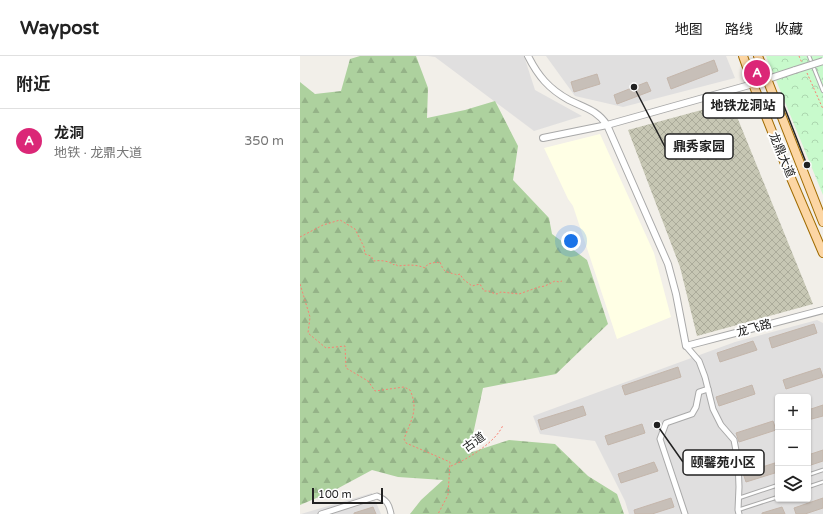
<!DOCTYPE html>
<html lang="zh">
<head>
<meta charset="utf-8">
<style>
	:root { --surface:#fff; --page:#f2f2f2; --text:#222; --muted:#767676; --line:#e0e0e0; --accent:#db2777 }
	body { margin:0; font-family:"Varela Round","Noto Sans SC",sans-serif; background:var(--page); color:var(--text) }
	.controls { position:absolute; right:12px; bottom:12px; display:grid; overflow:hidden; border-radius:4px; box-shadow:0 1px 3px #0004 }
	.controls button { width:36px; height:36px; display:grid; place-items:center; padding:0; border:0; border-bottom:1px solid var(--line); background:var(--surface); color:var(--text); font:20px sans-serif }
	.scale { position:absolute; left:12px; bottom:10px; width:71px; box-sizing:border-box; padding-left:4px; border:2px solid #222; border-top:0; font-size:11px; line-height:14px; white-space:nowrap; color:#222; -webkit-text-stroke:3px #fff; paint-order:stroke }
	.you { position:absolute; left:271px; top:185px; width:14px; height:14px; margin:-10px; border:3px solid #fff; border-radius:50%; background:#1a73e8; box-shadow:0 0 0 6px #1a73e833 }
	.badge { display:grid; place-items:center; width:26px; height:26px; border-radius:50%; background:var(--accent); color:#fff; font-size:13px; font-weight:700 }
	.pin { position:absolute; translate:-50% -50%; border:2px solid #fff; box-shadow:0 1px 4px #0006 }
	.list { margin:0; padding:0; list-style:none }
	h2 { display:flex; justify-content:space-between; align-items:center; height:52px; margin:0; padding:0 16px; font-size:17px }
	h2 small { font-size:13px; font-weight:400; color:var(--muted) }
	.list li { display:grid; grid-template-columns:26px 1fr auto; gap:12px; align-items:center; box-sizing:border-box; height:64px; padding:0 16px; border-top:1px solid var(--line) }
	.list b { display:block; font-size:15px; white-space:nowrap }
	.list p { margin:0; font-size:13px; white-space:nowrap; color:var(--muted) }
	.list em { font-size:13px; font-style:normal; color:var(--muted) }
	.icon { flex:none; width:22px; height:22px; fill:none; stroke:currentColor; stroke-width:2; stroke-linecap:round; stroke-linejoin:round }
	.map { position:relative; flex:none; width:523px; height:458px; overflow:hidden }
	header { display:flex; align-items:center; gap:24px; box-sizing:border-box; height:56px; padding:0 20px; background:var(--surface); border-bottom:1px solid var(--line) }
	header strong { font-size:19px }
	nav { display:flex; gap:22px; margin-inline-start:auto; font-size:14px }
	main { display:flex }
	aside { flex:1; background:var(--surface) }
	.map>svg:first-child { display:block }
</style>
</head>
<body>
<header>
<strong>Waypost</strong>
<nav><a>地图</a><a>路线</a><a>收藏</a></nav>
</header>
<main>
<aside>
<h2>附近<small></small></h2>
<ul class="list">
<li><span class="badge">A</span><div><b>龙洞</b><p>地铁 · 龙鼎大道</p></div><em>350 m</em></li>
</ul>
</aside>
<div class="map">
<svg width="523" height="458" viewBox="0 0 523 458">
	<defs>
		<pattern id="construction-cross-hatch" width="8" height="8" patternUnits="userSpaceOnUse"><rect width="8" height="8" fill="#c7c7b4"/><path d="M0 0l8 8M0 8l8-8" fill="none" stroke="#abab9a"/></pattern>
		<pattern id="forest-firs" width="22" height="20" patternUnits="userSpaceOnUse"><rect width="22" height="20" fill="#add19e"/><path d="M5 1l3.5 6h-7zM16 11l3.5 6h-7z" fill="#95b388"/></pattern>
		<pattern id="park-crowns" width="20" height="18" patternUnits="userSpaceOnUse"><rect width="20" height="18" fill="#c8facc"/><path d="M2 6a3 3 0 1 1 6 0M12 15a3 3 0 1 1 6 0" fill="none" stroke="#acd6af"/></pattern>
	</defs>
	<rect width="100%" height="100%" fill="#f2efe9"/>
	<g fill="#e0dfdf" fill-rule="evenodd">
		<path d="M 128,0 L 224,0 L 235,34 L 282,60 L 234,75 L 135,1 Z"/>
		<path d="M 246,0 L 426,0 L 435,22 L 323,51 L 275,40 Z"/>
		<path d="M 517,264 L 523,267 L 523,458 L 329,458 L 325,445 L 295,385 L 240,378 L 233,360 L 435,286 ZM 478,341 L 508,341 L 508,443 L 478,443 Z"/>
		<path d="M 72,437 L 81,458 L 1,458 Z"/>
	</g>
	<path fill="#ffffe5" d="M 300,78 L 354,197 L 371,261 L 317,283 L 273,150 L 268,143 L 244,92 Z"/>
	<path fill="url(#construction-cross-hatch)" d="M 431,46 L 513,248 L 397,280 L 380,211 L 328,74 Z"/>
	<path fill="url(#forest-firs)" d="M 60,0 L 116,0 L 128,32 L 127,62 L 165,54 L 195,45 L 218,90 L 213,124 L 249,162 L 252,178 L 287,204 L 308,268 L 256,318 L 183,332 L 169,397 L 209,384 L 255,388 L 288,420 L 317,438 L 324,458 L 110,458 L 121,444 L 143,424 L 98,421 L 72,414 L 33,435 L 0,449 L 0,26 L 15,38 L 41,35 L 50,3 Z"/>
	<path fill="url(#park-crowns)" d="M 466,0 L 523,0 L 523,139 L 469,7 Z"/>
	<g fill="#c7bfb8" stroke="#c4b6ab">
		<path d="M 414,4 L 418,15 L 371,33 L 367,22 Z"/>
		<path d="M 297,18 L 300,28 L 274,36 L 271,26 Z"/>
		<path d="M 347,26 L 351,35 L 317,48 L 314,39 Z"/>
		<path d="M 514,268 L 517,277 L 472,292 L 469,282 Z"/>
		<path d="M 453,285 L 457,294 L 420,306 L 417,297 Z"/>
		<path d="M 378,311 L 381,321 L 325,339 L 322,330 Z"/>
		<path d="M 520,312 L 523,321 L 486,333 L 483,324 Z"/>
		<path d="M 452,329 L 455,338 L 419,350 L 416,341 Z"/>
		<path d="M 523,349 L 523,360 L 508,364 L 508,354 Z"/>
		<path d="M 283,350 L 286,359 L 241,374 L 238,364 Z"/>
		<path d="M 473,365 L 476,374 L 439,386 L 436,377 Z"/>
		<path d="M 342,368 L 345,377 L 308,389 L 305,380 Z"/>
		<path d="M 523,394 L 523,405 L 508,410 L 508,399 Z"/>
		<path d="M 354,406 L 358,415 L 321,427 L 318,418 Z"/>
		<path d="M 478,406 L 478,416 L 446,426 L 443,417 Z"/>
		<path d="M 371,442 L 374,451 L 352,458 L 335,458 L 334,454 Z"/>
		<path d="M 523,442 L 523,452 L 505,458 L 496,458 L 494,452 Z"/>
		<path d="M 73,451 L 76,458 L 54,458 L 54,457 Z"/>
		<path d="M 482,451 L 485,458 L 462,458 L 462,457 Z"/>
	</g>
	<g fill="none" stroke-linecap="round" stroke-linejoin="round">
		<defs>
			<g id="service">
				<path d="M 509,0 L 523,35"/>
				<path d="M 508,419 L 523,414"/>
				<path d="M 508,431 L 523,426"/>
				<path d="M 439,442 L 478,429"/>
				<path d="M 438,454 L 478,441"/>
			</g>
			<g id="minor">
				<path d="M 386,290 L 399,305 L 405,321 L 413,353 L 421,369 L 434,384 L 438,405 L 439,431 L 438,454 L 439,458"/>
				<path d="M 21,458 L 77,440 C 87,444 89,448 91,458"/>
				<path d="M 385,458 L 360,383 L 366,367 L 392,358 L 396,351 L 399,336 L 408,333"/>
			</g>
			<g id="tertiary">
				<path d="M 228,0 C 238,20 249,33 269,44 C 285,52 297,54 307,69 L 453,28 L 495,14"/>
				<path d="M 243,82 L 307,69 L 368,208 L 376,238 L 386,290 L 523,254"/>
			</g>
			<g id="primary">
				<path d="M 443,0 L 453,28 L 485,108 L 523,197"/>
				<path d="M 458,0 L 523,166"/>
			</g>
		</defs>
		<use href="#service" stroke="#a9a9a9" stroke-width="4.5"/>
		<use href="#minor" stroke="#a9a9a9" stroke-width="7"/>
		<use href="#tertiary" stroke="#a9a9a9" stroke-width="8"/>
		<use href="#primary" stroke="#a06b00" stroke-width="10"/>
		<g stroke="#fa8072" stroke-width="1" stroke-dasharray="2 2" stroke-linecap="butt">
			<path d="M 499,0 L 502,7"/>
			<path d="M 507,17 L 523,53"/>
			<path d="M 0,181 L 23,169 L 40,164 L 55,173 L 64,191 L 65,198 L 71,200 L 74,205 C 80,204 90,205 94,209 L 95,208 L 98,210 C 107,209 116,208 125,212 L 128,208 L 137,206 L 138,207 L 140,206 C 144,216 144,215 154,218 C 159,219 154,220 160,218 L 163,223 L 172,230 L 180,228 L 184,235 L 189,235 L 193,237 L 197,238 L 201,236 L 219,238 L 239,231 L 245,230 L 255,225 L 259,226 L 262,225"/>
			<path d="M 0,228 L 10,261 L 8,277 L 26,292 L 45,290 L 46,312 L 68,325 L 75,335 L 104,331 L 110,334 C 119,354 111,364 104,383 L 106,387 L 150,406 L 148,439 L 138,458"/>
			<path d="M 151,410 C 168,403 196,386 203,369"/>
		</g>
		<use href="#service" stroke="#fff" stroke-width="2.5"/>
		<use href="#minor" stroke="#fff" stroke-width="5"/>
		<use href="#tertiary" stroke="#fff" stroke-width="6"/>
		<use href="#primary" stroke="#fcd6a4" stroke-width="8"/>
		<defs>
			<path id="tertiary-bridge" d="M 495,14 L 523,5"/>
		</defs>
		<use href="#tertiary-bridge" stroke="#a9a9a9" stroke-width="8" stroke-linecap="butt"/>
		<use href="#tertiary-bridge" stroke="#fff" stroke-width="6"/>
	</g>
	<g text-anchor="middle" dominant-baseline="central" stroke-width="4" stroke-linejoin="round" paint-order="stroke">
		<g font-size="12" fill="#222" stroke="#fff">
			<text transform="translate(482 99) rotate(67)">龙鼎大道</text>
			<text transform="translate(454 272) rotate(-15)">龙飞路</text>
			<text transform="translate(174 386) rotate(-35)">古道</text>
		</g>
	</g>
	<path fill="none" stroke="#222" stroke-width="1.5" d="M507 109L484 50M334 31L365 91M357 369L383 406"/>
	<g fill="#222" stroke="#fff" stroke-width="1.5">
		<circle cx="507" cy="109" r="4"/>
		<circle cx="334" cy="31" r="4"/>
		<circle cx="357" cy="369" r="4"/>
	</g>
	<g fill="#fff" stroke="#222" stroke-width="1.5">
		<rect x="403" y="37" width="81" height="25" rx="4"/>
		<rect x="365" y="78" width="68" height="25" rx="4"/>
		<rect x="383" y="394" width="81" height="25" rx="4"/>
	</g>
	<g font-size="13" text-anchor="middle" font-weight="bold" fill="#222">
		<text x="443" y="54">地铁龙洞站</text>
		<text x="399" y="95">鼎秀家园</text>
		<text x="423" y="411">颐馨苑小区</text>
	</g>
</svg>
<div class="controls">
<button>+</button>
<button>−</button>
<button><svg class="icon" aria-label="layers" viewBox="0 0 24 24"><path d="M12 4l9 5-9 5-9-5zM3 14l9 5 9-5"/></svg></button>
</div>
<div class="scale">100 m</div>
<div class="you"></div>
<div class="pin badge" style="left:457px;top:17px">A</div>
</div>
</main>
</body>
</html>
